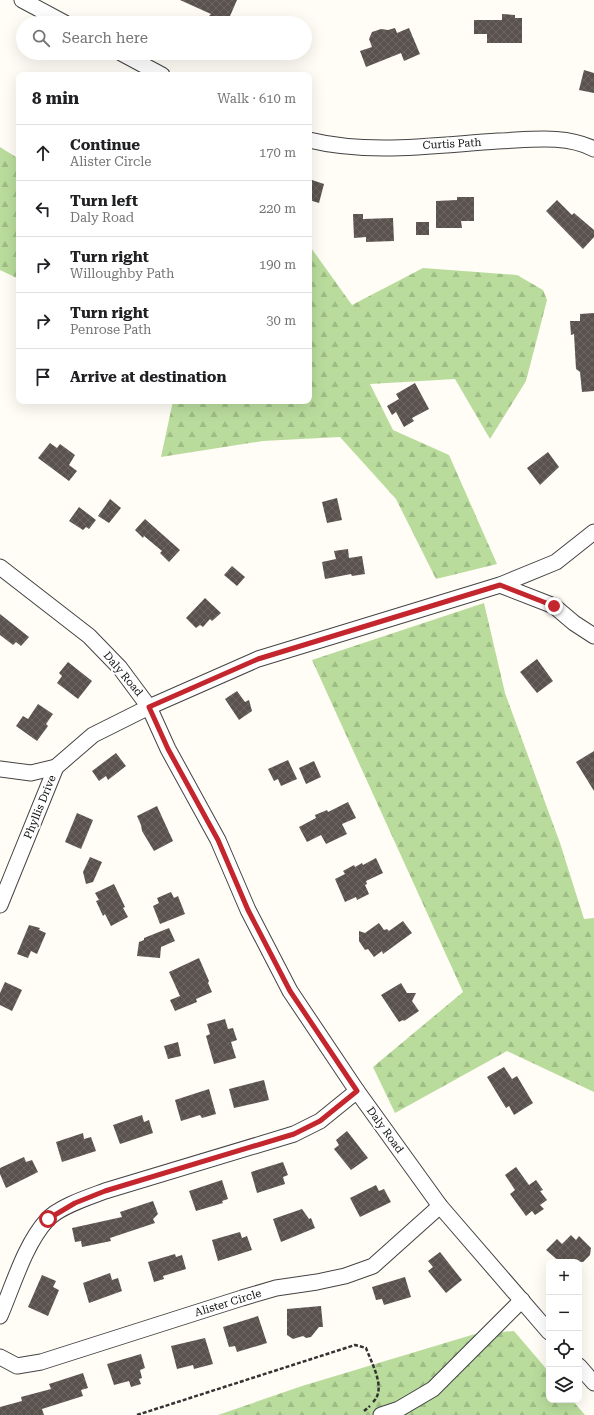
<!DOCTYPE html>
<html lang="en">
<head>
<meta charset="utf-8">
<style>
	:root { --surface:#fff; --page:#f6f6f6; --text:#202124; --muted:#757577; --line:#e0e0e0 }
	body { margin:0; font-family:"Roboto Serif",serif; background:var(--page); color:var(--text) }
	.controls { position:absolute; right:12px; bottom:12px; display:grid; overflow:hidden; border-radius:8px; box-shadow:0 4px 16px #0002 }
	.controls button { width:36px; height:36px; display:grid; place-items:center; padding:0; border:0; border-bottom:1px solid var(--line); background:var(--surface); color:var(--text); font:20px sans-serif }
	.stop { position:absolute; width:12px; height:12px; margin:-9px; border:3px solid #c4262e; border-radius:50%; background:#fff }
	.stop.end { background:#c4262e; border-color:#fff; box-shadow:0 1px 4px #0008 }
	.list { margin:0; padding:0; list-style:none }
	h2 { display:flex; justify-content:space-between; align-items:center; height:52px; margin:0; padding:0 16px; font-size:17px }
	h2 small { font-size:13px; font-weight:400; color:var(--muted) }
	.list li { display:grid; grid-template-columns:26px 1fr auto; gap:12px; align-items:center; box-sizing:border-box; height:56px; padding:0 16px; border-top:1px solid var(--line) }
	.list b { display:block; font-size:15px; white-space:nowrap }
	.list p { margin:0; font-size:13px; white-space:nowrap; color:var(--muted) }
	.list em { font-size:13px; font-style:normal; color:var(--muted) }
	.icon { flex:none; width:22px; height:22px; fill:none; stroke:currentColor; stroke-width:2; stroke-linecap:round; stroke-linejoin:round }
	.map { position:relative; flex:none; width:594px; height:1415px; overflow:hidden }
	.search { position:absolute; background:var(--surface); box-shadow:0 4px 16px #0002; left:16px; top:16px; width:296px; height:44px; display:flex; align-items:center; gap:10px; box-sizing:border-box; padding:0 14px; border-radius:22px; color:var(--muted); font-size:15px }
	.panel { position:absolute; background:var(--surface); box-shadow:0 4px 16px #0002; left:16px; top:72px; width:296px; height:332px; border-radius:8px }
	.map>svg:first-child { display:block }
</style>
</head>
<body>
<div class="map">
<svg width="594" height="1415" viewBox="0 0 594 1415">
	<defs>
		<pattern id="forest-firs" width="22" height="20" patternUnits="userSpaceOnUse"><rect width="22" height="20" fill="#b9dc9c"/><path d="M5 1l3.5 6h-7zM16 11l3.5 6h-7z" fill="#9ebc85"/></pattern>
		<pattern id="building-cross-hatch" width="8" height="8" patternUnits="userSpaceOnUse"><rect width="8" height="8" fill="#5a524d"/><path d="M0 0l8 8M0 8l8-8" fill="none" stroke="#6d6662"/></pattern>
	</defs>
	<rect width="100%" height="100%" fill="#fffdf5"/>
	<g fill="url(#forest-firs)">
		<path d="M 0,147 L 19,159 L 19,279 L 0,270 Z"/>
		<path d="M 309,245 L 352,305 L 423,268 L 517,275 L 543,290 L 547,300 L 526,381 L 490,439 L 455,379 L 370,384 L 393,430 L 449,455 L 497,564 L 436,579 L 396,499 L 340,437 L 263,441 L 161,457 L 173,401 L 309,401 Z"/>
		<path d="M 484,603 L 505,693 L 560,843 L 584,919 L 594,918 L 594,1092 L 507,1051 L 395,1113 L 373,1067 L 463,992 L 312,660 Z"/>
		<path d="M 514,1331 L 549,1372 L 549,1400 L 572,1400 L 585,1415 L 218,1415 L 302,1386 L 475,1334 Z"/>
	</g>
	<g fill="url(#building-cross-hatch)">
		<path d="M 180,0 L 237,0 L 227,23 L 208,17 L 211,14 Z"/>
		<path d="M 502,14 L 515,15 L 515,18 L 522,18 L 522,43 L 487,43 L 487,34 L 474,34 L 474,20 L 502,20 Z"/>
		<path d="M 395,28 L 397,33 L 409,28 L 420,54 L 404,61 L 401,53 L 366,67 L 360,51 L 372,47 L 369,39 L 372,32 L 381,29 L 388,30 Z"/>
		<path d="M 584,70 L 594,73 L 594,93 L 579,90 Z"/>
		<path d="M 309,179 L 324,184 L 319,203 L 309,200 Z"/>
		<path d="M 457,197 L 474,197 L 474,221 L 461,221 L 462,228 L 436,228 L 436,201 L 457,200 Z"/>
		<path d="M 557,200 L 572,215 L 574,213 L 594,230 L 594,237 L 583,249 L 546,211 Z"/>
		<path d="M 353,214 L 363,214 L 363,219 L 393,218 L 394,241 L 366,242 L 366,237 L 354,238 Z"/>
		<rect x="416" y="222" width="13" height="13"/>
		<path d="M 594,313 L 594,391 L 582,392 L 580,372 L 576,369 L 574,334 L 571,335 L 570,321 L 580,321 L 580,314 Z"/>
		<path d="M 415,383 L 429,409 L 412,418 L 414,421 L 404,427 L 396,412 L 392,415 L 387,406 L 399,399 L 396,394 Z"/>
		<path d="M 50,443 L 57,448 L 60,444 L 75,455 L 69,465 L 77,471 L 69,481 L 38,458 Z"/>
		<path d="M 548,452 L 559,467 L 540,485 L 527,468 Z"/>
		<path d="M 337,498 L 342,520 L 327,523 L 322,502 Z"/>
		<path d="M 110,499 L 121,508 L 109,523 L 98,516 Z"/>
		<path d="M 79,507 L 96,520 L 89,529 L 86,527 L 83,530 L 69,521 Z"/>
		<path d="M 145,519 L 180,550 L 169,562 L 160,553 L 162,551 L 144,536 L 143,538 L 135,530 Z"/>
		<path d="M 348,549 L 349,558 L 362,556 L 365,574 L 352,576 L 351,574 L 325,579 L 322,562 L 336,559 L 334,551 Z"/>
		<path d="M 232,566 L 245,577 L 237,586 L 224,575 Z"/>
		<path d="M 205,598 L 221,613 L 212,621 L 210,619 L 203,627 L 200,625 L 196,628 L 186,618 Z"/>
		<path d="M 0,614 L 29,637 L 21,646 L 16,642 L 13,645 L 0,635 Z"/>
		<path d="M 537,659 L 553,681 L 537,693 L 520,672 Z"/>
		<path d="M 68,662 L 92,681 L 78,699 L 57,683 L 62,676 L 59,673 Z"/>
		<path d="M 237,691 L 245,702 L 249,700 L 252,711 L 239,720 L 225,699 Z"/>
		<path d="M 38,704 L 53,714 L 46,724 L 48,726 L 37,741 L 16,726 L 23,716 L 28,719 Z"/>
		<path d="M 594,751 L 594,791 L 576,762 Z"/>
		<path d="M 116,753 L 126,766 L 108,780 L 106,776 L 99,781 L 92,771 Z"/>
		<path d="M 288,760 L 297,779 L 281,786 L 278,779 L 274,781 L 268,769 Z"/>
		<path d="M 314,761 L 321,777 L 306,784 L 299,768 Z"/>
		<path d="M 348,802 L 356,818 L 342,824 L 347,834 L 326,844 L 321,835 L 307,842 L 299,827 L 316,818 L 315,815 L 327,810 L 328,812 Z"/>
		<path d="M 157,806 L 173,841 L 154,851 L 142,831 L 141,825 L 137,816 Z"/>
		<path d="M 77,813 L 93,820 L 81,849 L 65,842 Z"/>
		<path d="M 90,857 L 102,862 L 93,882 L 86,884 L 83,872 Z"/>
		<path d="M 376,858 L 383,873 L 366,881 L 367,884 L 365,885 L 369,894 L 357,900 L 356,897 L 345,902 L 335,879 L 345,874 L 343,871 L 354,865 L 355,867 L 362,863 L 363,865 Z"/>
		<path d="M 114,884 L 125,907 L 123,908 L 128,917 L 111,926 L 105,914 L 103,916 L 96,901 L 99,900 L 95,893 Z"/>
		<path d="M 171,892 L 174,898 L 178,896 L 185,914 L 160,924 L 153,906 L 159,903 L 157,898 Z"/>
		<path d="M 403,921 L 412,933 L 383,954 L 382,951 L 374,957 L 368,949 L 365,950 L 359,941 L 359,931 L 365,933 L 379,923 L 384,930 L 387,929 L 389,931 Z"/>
		<path d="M 29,925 L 40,928 L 39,930 L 46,933 L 37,954 L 31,951 L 28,958 L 17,954 Z"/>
		<path d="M 169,928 L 175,941 L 161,947 L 160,958 L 137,956 L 139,942 L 144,940 L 144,938 Z"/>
		<path d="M 199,958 L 209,981 L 208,983 L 212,992 L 196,999 L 197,1002 L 175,1011 L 170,1000 L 180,996 L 169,972 Z"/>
		<path d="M 5,982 L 22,990 L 12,1011 L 0,1005 L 0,993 Z"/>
		<path d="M 401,983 L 407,993 L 416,993 L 412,1001 L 419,1011 L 404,1021 L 403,1020 L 399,1022 L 381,995 Z"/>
		<path d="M 225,1019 L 228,1029 L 233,1028 L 237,1040 L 231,1042 L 236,1058 L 214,1064 L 206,1036 L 210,1034 L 207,1024 Z"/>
		<path d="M 178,1042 L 181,1056 L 168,1059 L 164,1046 Z"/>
		<path d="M 504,1067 L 512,1079 L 517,1076 L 533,1103 L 514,1115 L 509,1106 L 506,1108 L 487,1077 Z"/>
		<path d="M 264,1080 L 269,1100 L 234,1108 L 229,1089 Z"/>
		<path d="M 209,1089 L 216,1114 L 202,1118 L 200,1115 L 181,1121 L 175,1100 Z"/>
		<path d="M 142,1115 L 144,1122 L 149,1120 L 153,1133 L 120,1144 L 113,1125 Z"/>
		<path d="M 347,1131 L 368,1158 L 351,1170 L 334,1149 L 339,1145 L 336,1140 Z"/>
		<path d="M 83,1133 L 84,1139 L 91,1137 L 96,1151 L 62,1162 L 56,1142 Z"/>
		<path d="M 24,1157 L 26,1162 L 32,1160 L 38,1172 L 6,1188 L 0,1174 L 0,1168 Z"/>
		<path d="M 283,1162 L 288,1175 L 283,1177 L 285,1184 L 257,1193 L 251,1172 Z"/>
		<path d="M 516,1167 L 529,1185 L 536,1180 L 543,1190 L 540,1191 L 547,1200 L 540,1205 L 544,1209 L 535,1215 L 532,1211 L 526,1216 L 510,1194 L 515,1190 L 505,1175 Z"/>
		<path d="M 222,1180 L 228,1199 L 222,1201 L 223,1203 L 196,1211 L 189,1191 Z"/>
		<path d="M 376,1185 L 379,1191 L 384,1189 L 391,1202 L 360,1217 L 350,1198 Z"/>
		<path d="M 153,1201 L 158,1214 L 153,1219 L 155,1223 L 110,1238 L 111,1241 L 82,1247 L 81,1241 L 75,1242 L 72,1228 L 122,1217 L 120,1212 Z"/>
		<path d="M 302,1209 L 309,1219 L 311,1218 L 315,1228 L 281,1242 L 273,1219 Z"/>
		<path d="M 240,1232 L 242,1238 L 247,1236 L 252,1250 L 218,1261 L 212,1240 Z"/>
		<path d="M 571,1235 L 576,1240 L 579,1236 L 591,1248 L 590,1255 L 583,1262 L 560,1262 L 546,1250 L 557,1239 L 562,1244 Z"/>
		<path d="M 440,1252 L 462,1280 L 446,1293 L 428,1271 L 433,1267 L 428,1261 Z"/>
		<path d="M 175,1254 L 176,1257 L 182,1255 L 186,1269 L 163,1276 L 164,1279 L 154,1282 L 148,1262 Z"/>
		<path d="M 110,1273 L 112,1280 L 118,1278 L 122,1291 L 89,1303 L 83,1283 Z"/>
		<path d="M 42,1275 L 56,1281 L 53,1287 L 59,1290 L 48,1316 L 28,1307 Z"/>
		<path d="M 405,1277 L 411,1297 L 384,1305 L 382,1299 L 376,1300 L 372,1287 Z"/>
		<path d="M 321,1306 L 323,1327 L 319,1327 L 311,1337 L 306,1338 L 303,1336 L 293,1339 L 287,1335 L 287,1309 Z"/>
		<path d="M 258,1316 L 267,1343 L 237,1352 L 235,1346 L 229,1347 L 223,1327 Z"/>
		<path d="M 205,1338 L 213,1364 L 194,1369 L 193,1365 L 177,1369 L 171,1346 Z"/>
		<path d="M 141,1354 L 145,1368 L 140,1370 L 142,1378 L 139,1379 L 141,1384 L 131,1387 L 129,1381 L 114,1385 L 107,1364 Z"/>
		<path d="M 83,1373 L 88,1388 L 81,1390 L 83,1396 L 42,1409 L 44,1415 L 0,1415 L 0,1407 L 22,1401 L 21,1397 L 51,1389 L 49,1384 Z"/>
	</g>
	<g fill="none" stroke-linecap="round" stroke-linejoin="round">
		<defs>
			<g id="minor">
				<path d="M 22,0 L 65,23"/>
				<path d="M 121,53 L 162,75"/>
				<path d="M 309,140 C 370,155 436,145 498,141 C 529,140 565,134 594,149"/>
				<path d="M 0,567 L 89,636 L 120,668 L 149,707 L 168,749 L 218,840 L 248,910 L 290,991 L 357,1091 L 440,1206 L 549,1332"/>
				<path d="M 500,585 L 554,606 L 574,623 L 594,636"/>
				<path d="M 0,769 L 31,773 L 56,767"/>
				<path d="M 0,905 L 56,767 L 93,735 L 149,707 L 258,659 L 500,585 L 556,562 L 594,532"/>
				<path d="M 0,1316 C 13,1286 25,1244 47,1220 C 58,1207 89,1197 105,1191 L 294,1134 L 320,1121 L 357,1091"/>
				<path d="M 0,1357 L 17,1366 L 41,1362 L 242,1298 L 276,1288 L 317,1282 L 345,1276 L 373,1266 L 440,1206"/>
				<path d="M 579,1366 L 594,1383"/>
				<path d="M 381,1415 L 399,1409 L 433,1389 L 522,1300"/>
			</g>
		</defs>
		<use href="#minor" stroke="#444" stroke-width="17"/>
		<g stroke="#333" stroke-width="2.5" stroke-dasharray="4 2" stroke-linecap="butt">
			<path d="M 364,1411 L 370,1406"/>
			<path d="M 137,1415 L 355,1345 L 366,1348 C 371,1362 387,1389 373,1402"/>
		</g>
		<use href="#minor" stroke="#fff" stroke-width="15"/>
	</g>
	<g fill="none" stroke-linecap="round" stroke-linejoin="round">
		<path stroke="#c4262e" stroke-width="5" d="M 48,1219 L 75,1203 L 105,1191 L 294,1134 L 320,1121 L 357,1091 L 290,991 L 248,910 L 218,840 L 168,749 L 149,707 L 258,659 L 500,585 L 554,606"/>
	</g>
	<g text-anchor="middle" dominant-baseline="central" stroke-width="4" stroke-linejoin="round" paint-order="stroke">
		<g font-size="11" fill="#111" stroke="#fff">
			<text transform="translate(452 144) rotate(-3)">Curtis Path</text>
			<text transform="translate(123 674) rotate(50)">Daly Road</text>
			<text transform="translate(40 807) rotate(-68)">Phyllis Drive</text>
			<text transform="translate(385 1130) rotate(54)">Daly Road</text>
			<text transform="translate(228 1303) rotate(-17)">Alister Circle</text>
		</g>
	</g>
</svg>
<div class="controls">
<button>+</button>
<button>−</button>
<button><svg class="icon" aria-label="locate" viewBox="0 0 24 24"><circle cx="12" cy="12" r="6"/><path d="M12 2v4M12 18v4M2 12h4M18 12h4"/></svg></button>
<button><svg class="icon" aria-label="layers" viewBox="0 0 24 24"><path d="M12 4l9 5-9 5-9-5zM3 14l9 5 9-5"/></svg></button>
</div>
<div class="stop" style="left:48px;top:1219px"></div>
<div class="stop end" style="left:554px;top:606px"></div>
<div class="search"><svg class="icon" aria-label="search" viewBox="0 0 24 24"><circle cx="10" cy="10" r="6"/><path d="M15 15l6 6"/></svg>Search here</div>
<section class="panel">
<h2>8 min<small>Walk · 610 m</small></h2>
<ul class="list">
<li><svg class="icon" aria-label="ahead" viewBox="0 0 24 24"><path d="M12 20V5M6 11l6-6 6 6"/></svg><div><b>Continue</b><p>Alister Circle</p></div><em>170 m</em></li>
<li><svg class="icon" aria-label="left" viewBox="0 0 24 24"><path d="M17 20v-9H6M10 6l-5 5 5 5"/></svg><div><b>Turn left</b><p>Daly Road</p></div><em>220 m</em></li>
<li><svg class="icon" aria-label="right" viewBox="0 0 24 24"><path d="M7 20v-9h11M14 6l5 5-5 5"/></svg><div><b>Turn right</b><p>Willoughby Path</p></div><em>190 m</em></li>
<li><svg class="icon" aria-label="right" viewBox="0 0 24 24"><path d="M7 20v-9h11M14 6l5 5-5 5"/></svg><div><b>Turn right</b><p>Penrose Path</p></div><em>30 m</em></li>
<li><svg class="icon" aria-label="arrive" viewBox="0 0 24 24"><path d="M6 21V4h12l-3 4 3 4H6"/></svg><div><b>Arrive at destination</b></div></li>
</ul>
</section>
</div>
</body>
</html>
